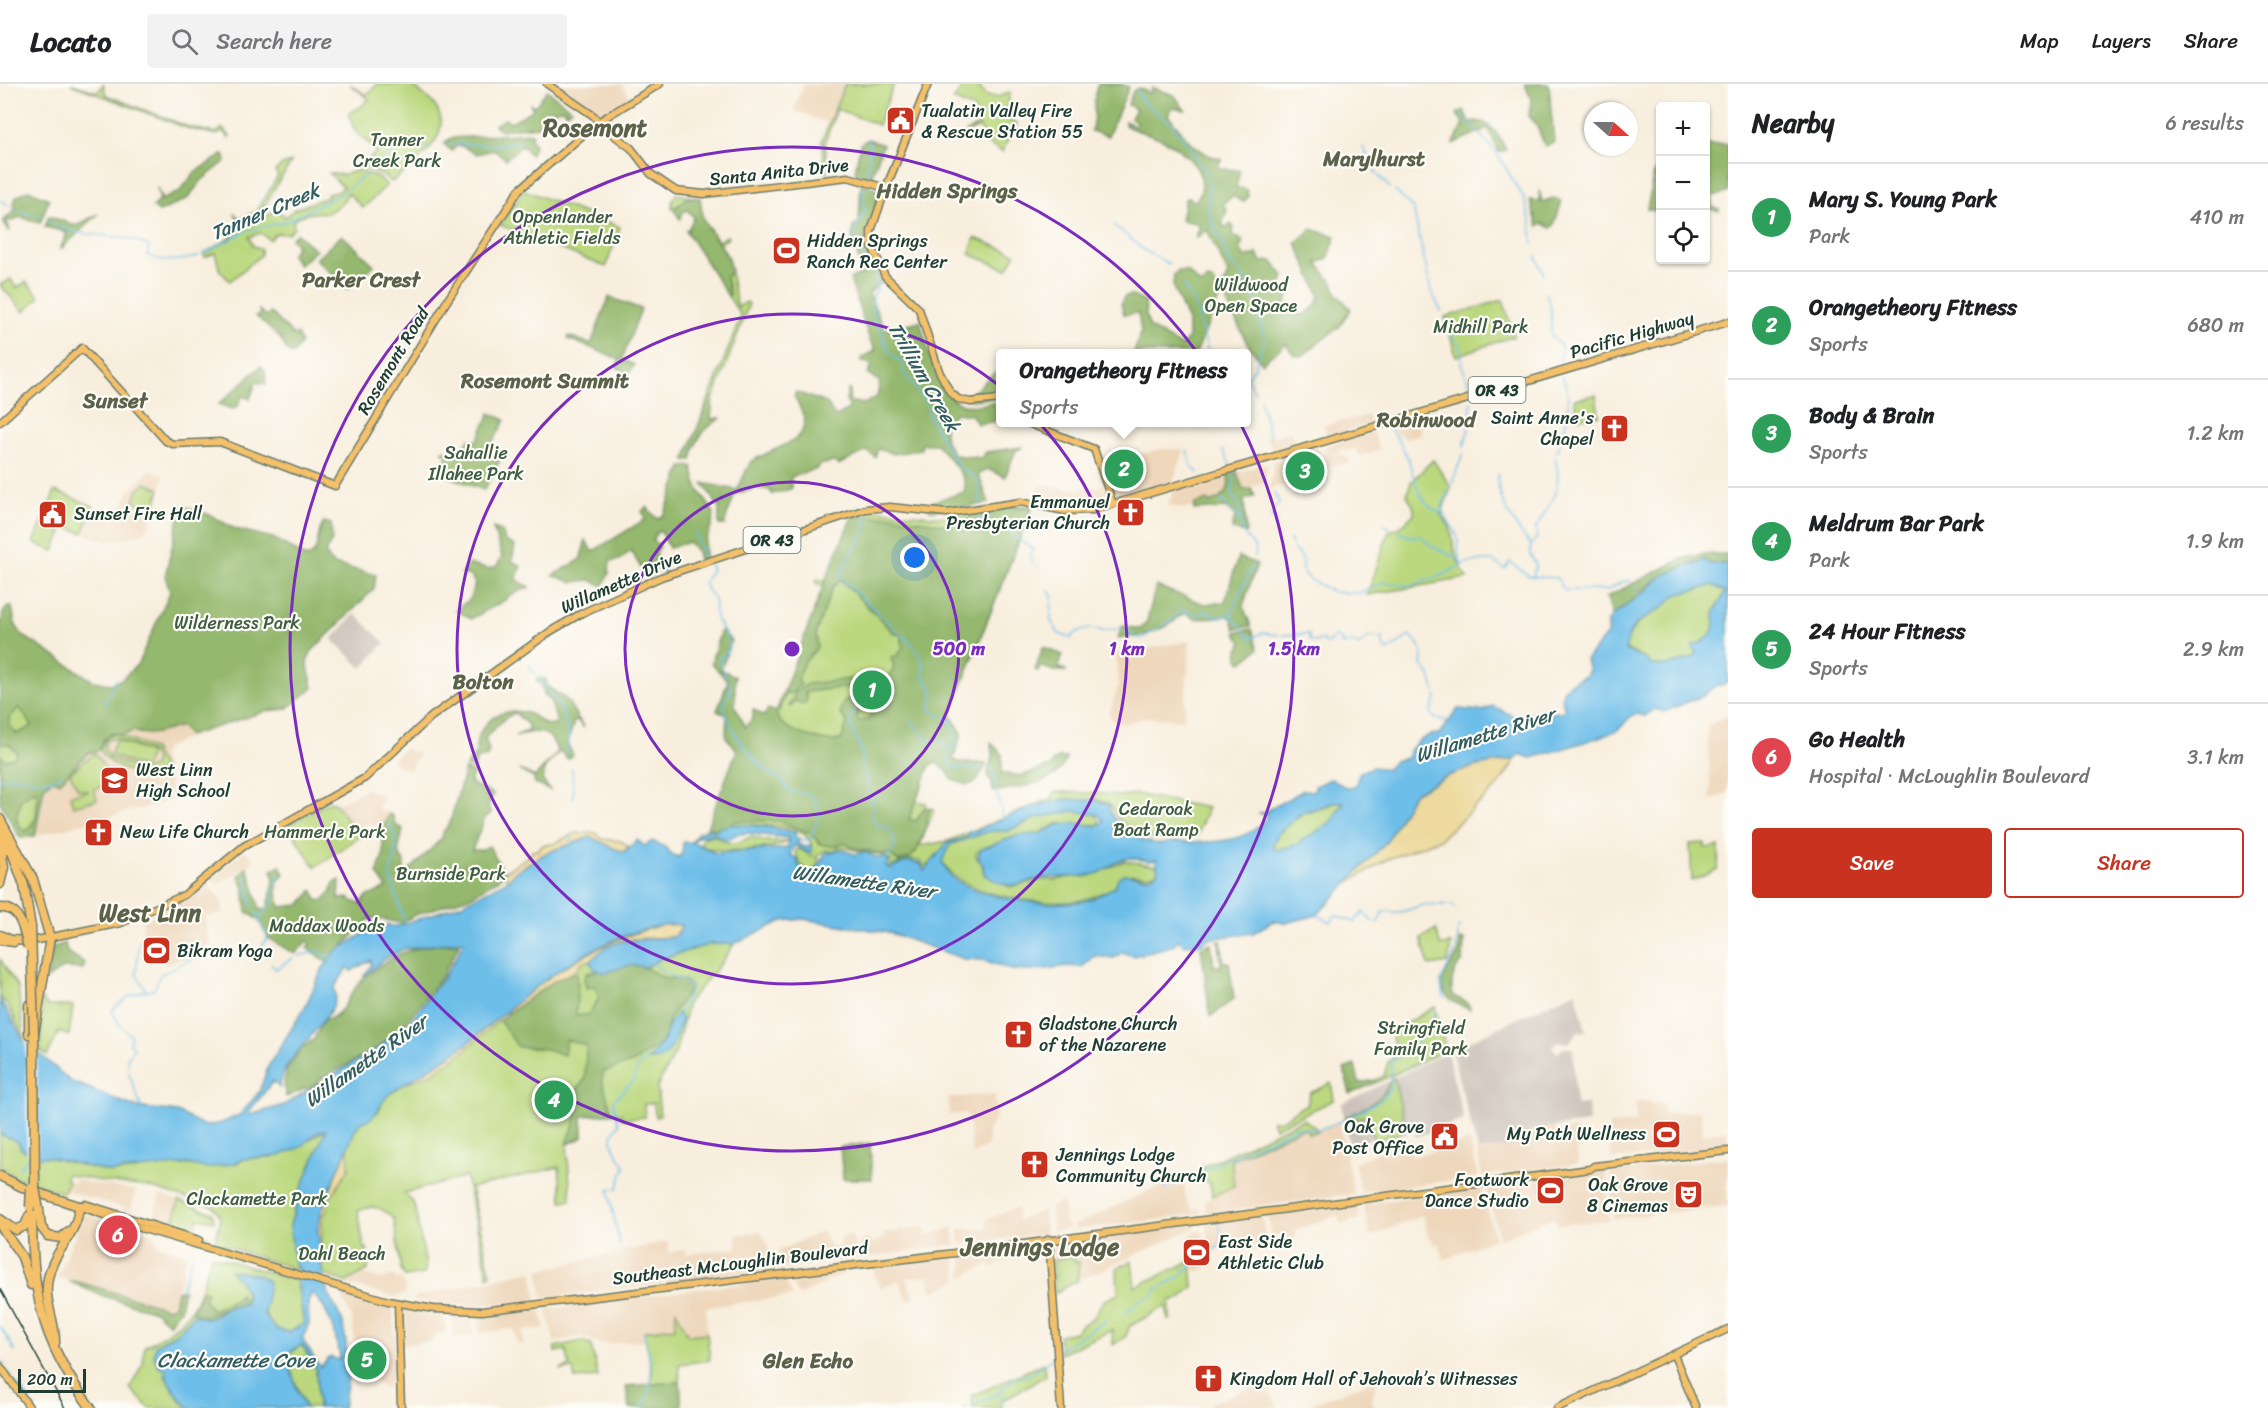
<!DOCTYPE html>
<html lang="en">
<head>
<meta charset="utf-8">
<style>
	:root { --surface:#fff; --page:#f2f2f2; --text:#202124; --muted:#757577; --line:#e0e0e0; --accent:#c8321e }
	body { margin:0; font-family:Sriracha,sans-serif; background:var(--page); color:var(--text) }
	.controls { position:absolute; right:18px; top:18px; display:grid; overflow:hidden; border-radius:6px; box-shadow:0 2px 4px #0004 }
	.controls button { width:54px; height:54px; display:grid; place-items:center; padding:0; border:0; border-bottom:2px solid var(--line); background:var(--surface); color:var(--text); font:30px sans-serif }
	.compass { position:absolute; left:1584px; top:18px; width:54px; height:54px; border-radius:50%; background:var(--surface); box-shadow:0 2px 4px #0004; rotate:111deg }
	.scale { position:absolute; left:18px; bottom:15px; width:68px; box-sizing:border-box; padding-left:6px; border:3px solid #1f3d34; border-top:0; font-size:16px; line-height:21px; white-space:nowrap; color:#1f3d34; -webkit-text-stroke:4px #fdfcf7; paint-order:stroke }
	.you { position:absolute; left:915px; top:474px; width:21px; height:21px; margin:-15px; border:4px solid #fff; border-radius:50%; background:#1a73e8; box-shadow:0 0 0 9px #1a73e833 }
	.badge { display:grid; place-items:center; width:39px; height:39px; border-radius:50%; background:var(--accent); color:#fff; font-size:20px; font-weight:700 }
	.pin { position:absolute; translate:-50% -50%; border:3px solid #fff; box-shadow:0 2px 6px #0006 }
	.popup { position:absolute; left:996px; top:265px; width:255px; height:78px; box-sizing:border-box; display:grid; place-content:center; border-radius:6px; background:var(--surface); filter:drop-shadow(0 2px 4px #0005); font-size:20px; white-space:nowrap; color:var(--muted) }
	.popup b { font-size:22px; color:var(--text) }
	.popup::after { content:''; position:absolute; left:50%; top:100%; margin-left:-12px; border:12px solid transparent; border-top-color:var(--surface) }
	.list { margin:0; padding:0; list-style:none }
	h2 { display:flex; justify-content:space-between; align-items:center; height:78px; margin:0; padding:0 24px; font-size:26px }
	h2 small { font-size:20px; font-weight:400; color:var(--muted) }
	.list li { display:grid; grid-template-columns:39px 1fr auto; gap:18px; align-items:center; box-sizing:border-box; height:108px; padding:0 24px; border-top:2px solid var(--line) }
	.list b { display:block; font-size:22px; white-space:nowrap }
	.list p { margin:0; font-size:20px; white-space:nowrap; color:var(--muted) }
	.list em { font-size:20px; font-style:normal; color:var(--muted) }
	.actions { display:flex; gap:12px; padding:18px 24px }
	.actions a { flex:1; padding:14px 0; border:2px solid var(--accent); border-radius:6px; text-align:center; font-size:21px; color:var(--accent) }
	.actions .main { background:var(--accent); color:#fff }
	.icon { flex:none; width:33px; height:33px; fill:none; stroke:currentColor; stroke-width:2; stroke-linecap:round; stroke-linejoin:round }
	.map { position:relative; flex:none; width:1728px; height:1324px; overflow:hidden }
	header { display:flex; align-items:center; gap:36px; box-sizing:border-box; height:84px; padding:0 30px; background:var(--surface); border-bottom:2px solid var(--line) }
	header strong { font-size:28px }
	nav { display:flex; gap:33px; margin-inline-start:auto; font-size:21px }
	.search { width:420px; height:54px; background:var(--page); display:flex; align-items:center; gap:15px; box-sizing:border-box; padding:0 21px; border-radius:6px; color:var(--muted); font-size:22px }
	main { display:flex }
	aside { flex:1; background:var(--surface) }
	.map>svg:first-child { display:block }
</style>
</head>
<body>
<header>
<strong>Locato</strong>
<div class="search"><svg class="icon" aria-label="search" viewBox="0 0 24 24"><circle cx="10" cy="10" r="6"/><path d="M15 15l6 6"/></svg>Search here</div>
<nav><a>Map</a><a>Layers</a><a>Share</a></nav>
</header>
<main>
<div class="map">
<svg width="1728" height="1324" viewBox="0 0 1728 1324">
	<rect width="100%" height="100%" fill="#fdfcf7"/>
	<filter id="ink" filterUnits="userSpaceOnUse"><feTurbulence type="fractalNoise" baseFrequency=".0167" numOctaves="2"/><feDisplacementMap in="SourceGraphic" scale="12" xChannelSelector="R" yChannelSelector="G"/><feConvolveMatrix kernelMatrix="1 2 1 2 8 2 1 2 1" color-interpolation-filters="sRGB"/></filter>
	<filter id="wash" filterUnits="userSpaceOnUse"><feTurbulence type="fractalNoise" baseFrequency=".008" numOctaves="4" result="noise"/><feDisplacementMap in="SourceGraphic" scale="24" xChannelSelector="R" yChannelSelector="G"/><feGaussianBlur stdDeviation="1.35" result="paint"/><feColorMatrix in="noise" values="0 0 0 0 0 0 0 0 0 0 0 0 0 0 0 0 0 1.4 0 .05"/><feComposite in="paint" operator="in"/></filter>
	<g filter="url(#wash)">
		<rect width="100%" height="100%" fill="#f8eedd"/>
		<g fill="#eed7bb">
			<path d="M 553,0 L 622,0 L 631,14 L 599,33 Z"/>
			<path d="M 804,0 L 845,0 L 828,39 L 793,26 Z"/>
			<path d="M 1369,331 L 1370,340 L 1327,353 L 1324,341 Z"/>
			<path d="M 1416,334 L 1422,350 L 1405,355 L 1396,348 L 1393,340 Z"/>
			<path d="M 1291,347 L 1296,362 L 1275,367 L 1265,354 Z"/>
			<path d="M 1372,347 L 1380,366 L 1360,372 L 1354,365 L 1347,367 L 1341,364 L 1338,369 L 1348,373 L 1350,379 L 1325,382 L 1325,362 Z"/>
			<path d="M 1315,364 L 1319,366 L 1320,383 L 1309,386 L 1309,394 L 1269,405 L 1274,377 Z"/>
			<path d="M 1159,365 L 1182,365 L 1184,367 L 1173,398 L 1114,413 L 1104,380 Z"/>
			<path d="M 1264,380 L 1267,382 L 1265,398 L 1243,406 L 1237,388 Z"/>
			<path d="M 150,386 L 164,391 L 159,415 L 146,448 L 109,459 L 83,449 L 93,422 L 119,431 L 130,405 Z"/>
			<path d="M 1227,391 L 1230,397 L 1227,408 L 1218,417 L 1209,419 L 1208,416 L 1195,420 L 1194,424 L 1178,424 L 1168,421 L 1174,406 Z"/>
			<path d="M 1041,400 L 1078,405 L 1104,401 L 1107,416 L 1082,424 L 1054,420 L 1036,416 Z"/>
			<path d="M 1190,557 L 1184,636 L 1146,633 L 1123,640 L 1112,636 L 1109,629 L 1119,601 L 1116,570 Z"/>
			<path d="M 1728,631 L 1728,709 L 1711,716 L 1707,642 Z"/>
			<path d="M 185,640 L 188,654 L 167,663 L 162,672 L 173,716 L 35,752 L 45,695 L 60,697 L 88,669 L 91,657 L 129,644 L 143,652 Z"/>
			<path d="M 404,664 L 419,669 L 410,687 L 398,682 L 392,676 Z"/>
			<path d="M 367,705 L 383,711 L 378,725 L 389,730 L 383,744 L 369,739 L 356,749 L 337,720 Z"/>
			<path d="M 245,766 L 254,777 L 217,802 L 211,793 Z"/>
			<path d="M 205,797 L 222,817 L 224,830 L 206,832 L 209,862 L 165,882 L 164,873 L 142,876 L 143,834 L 146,836 L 173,819 Z"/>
			<path d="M 995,1010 L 996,1033 L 988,1047 L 988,1062 L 972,1070 L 968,1031 L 963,1029 L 949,1031 L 948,1014 Z"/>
			<path d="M 1650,1017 L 1650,1020 L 1663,1019 L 1664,1029 L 1701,1027 L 1703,1049 L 1728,1047 L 1728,1062 L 1611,1076 L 1609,1041 L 1636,1039 L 1636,1018 Z"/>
			<path d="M 1339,1039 L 1354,1110 L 1206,1129 L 1205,1116 L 1234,1102 L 1231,1075 L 1300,1045 L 1307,1045 L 1308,1050 Z"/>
			<path d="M 1555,1043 L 1555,1048 L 1576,1045 L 1578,1080 L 1482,1092 L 1477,1068 L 1531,1060 L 1528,1046 Z"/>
			<path d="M 1408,1056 L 1412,1073 L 1470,1057 L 1478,1093 L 1361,1108 L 1354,1078 Z"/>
			<path d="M 1728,1073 L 1728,1122 L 1613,1135 L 1611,1088 Z"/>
			<path d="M 1606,1087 L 1609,1136 L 1558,1141 L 1554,1133 L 1499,1155 L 1486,1102 Z"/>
			<path d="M 76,1095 L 93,1100 L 136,1106 L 131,1126 L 64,1106 L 68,1098 L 72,1099 Z"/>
			<path d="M 1184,1097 L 1186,1116 L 1192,1125 L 1201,1124 L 1201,1130 L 1073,1146 L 1075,1141 L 1164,1100 L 1165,1106 Z"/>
			<path d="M 1481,1104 L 1495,1154 L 1444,1176 L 1439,1159 L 1434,1161 L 1432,1155 L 1429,1156 L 1423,1131 L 1370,1153 L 1363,1120 Z"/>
			<path d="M 160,1111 L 179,1117 L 172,1143 L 153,1135 Z"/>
			<path d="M 1063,1117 L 1065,1141 L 1068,1141 L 1068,1145 L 1053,1148 L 1050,1123 Z"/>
			<path d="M 1357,1120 L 1360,1135 L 1341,1140 L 1338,1131 L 1295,1146 L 1296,1153 L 1284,1156 L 1283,1150 L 1271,1152 L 1267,1132 Z"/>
			<path d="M 1017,1123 L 1018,1137 L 1044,1126 L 1045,1150 L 960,1160 L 959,1145 L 987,1144 L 986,1136 Z"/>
			<path d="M 84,1130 L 154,1150 L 158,1161 L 188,1170 L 171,1229 L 57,1193 Z"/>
			<path d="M 1262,1132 L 1267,1158 L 1243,1162 L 1241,1154 L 1209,1169 L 1207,1139 Z"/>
			<path d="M 1195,1140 L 1196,1144 L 1077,1197 L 1078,1185 L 1073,1172 L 1053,1176 L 1053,1159 Z"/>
			<path d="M 925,1143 L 926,1152 L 953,1143 L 955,1161 L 868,1173 L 859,1158 L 868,1154 L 871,1160 L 885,1153 L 883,1149 Z"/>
			<path d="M 761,1147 L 778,1185 L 545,1214 L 543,1212 L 538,1186 L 668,1157 L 669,1169 L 686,1165 L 687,1170 L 737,1164 L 736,1151 Z"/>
			<path d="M 823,1147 L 831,1165 L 840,1161 L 838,1156 L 851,1150 L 860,1174 L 784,1183 L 777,1168 Z"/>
			<path d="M 1197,1147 L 1203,1148 L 1206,1184 L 1197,1188 L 1192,1183 L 1189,1151 Z"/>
			<path d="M 1032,1162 L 990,1184 L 990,1180 L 962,1193 L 962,1171 Z"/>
			<path d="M 955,1172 L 958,1196 L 931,1209 L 929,1192 L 906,1194 L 914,1214 L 908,1217 L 898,1196 L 881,1204 L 872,1185 Z"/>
			<path d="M 845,1186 L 846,1189 L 798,1212 L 790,1194 Z"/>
			<path d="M 532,1187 L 537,1216 L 471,1222 L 414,1217 L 415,1213 Z"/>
			<path d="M 365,1190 L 380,1195 L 394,1191 L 396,1195 L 402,1194 L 406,1209 L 396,1213 L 345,1200 L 352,1193 Z"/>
			<path d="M 784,1194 L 793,1212 L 706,1223 L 707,1249 L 688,1252 L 676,1226 L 676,1243 L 644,1247 L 645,1256 L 601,1260 L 581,1252 L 554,1258 L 547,1225 Z"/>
			<path d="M 339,1205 L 393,1225 L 397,1283 L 386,1305 L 358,1283 L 352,1235 Z"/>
			<path d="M 401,1226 L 445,1232 L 446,1249 L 433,1250 L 433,1257 L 400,1261 Z"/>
			<path d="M 540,1226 L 545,1244 L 522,1247 L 524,1260 L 518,1261 L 514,1245 L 479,1249 L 478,1232 Z"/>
			<path d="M 452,1232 L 472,1233 L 473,1251 L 453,1254 Z"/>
			<path d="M 1377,1295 L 1372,1317 L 1375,1324 L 1301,1324 Z"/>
			<path d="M 1266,1297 L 1278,1324 L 1211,1324 L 1210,1320 Z"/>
		</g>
		<g fill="#ccc2b9">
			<path d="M 355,530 L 385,559 L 362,584 L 332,555 Z"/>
			<path d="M 1576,907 L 1586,947 L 1577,948 L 1569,959 L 1556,958 L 1552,963 L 1558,969 L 1563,964 L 1573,964 L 1576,1021 L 1588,1020 L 1589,1039 L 1528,1046 L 1532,1060 L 1478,1067 L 1451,966 Z"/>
			<path d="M 1447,968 L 1464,1036 L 1416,1053 L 1413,1043 L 1406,1046 L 1394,994 Z"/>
			<path d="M 1389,997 L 1388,1005 L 1378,1017 L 1344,1034 L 1341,1020 Z"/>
			<path d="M 1366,1032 L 1373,1054 L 1364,1057 L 1365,1061 L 1351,1067 L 1344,1038 Z"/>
		</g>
		<g fill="#bbd87e" stroke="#6d8a59" stroke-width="1.5" fill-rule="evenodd">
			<path d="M 71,0 L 98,8 L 103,0 L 106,11 L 189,43 L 216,49 L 222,44 L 230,52 L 229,54 L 222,47 L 217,51 L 189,45 Z"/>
			<path d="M 350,0 L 366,11 L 377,0 L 410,0 C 418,7 429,13 435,22 C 457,53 412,80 392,98 L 382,91 L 362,83 L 377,67 L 355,47 L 348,30 L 359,24 L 369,15 Z"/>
			<path d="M 845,0 L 894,0 L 878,41 L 837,25 L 825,58 L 828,89 L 825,89 L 822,56 Z"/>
			<path d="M 962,0 L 982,0 L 978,2 L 986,12 L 998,13 L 1010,8 L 1006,35 L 1017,40 L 1002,68 L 986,59 L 980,43 L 965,49 L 979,40 L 974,25 L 953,16 L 961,7 Z"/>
			<path d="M 291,78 C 285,88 261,125 260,132 L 267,132 L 279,122 L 278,126 L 285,133 L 295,125 L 328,113 L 327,110 L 338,108 L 343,103 L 329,89 L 343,91 L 358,86 L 379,94 L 387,101 L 363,124 L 348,109 L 342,119 L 328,129 C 320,128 300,129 293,137 L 294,144 L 289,149 L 275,150 L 270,156 L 261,149 L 249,153 L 253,162 L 261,165 L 261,171 L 230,197 L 220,187 L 215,169 L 205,173 L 203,170 L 232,153 L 230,150 L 239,136 L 234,129 L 240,135 L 257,127 L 278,92 L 275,87 L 282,81 Z"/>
			<path d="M 524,106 L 620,143 L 606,183 L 500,141 Z"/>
			<path d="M 676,110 L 700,114 L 703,136 L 718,157 L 727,152 L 728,154 L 720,160 C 733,179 730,201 738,223 L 747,218 L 749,220 L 710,324 L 711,335 L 721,334 C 703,344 694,355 692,376 L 685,376 L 741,232 L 686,146 L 701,136 L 688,115 L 672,125 L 672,118 Z"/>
			<path d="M 975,154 L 1016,170 L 1007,185 L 969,170 Z"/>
			<path d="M 11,195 L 16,204 L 26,198 L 40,213 L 24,228 L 0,201 Z"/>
			<path d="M 1503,216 L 1514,252 L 1456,272 L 1445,233 Z"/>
			<path d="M 1596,311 L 1599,331 L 1578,334 L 1574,315 Z"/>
			<path d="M 1433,376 L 1451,403 L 1441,431 L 1450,443 L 1456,473 L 1467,494 L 1367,511 L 1389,447 L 1399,444 L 1414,430 L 1414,424 L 1407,411 L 1411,398 Z"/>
			<path d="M 146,399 L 160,405 L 153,426 L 134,417 L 138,406 Z"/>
			<path d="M 55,407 L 93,422 L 83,449 L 64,442 L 54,467 L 34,459 Z"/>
			<path d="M 1010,421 L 1033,422 L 916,717 L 926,719 L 925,724 L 934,725 L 920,762 L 948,757 L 1052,714 L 1054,708 L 1099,709 L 1119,712 L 1136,710 L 1208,724 L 1197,751 C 1166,754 1143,762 1119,736 C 1114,730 1114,725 1109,720 L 1095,715 L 1096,731 L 1100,738 L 1098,741 L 1059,739 L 1040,749 L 1009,754 L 977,768 L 976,773 L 982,780 L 984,791 L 1010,803 L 1038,796 L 1055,796 L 1076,792 L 1087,793 L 1125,777 L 1158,782 L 1157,788 C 1147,796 1138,788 1127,791 C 1119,793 1119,799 1114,803 C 1109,807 1098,810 1092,813 C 1058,826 983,814 954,792 C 946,786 944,777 936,771 L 933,777 L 924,783 L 921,777 L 909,776 L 889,783 L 891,777 L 885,772 L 841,763 L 833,768 L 826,766 L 816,773 L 819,775 L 816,784 L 810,789 L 800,780 L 795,767 L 798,764 L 812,772 C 818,735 758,743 735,740 L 732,742 L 824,503 L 816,499 L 818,495 L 827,498 L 852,433 L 878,426 L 940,433 Z"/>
			<path d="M 1713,501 L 1725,508 L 1714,529 L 1715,541 L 1711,551 L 1703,558 L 1692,562 L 1697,569 L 1694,574 L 1665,582 L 1651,581 L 1644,574 L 1625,565 C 1629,544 1642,534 1660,525 C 1666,521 1670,513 1677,510 C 1689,506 1702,506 1713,501 Z"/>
			<path d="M 1,539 L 59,580 L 63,599 L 58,608 L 94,667 L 88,669 L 63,694 L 0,687 Z"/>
			<path d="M 116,650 L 153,665 L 163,685 C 157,687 151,690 145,690 C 131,691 100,677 100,662 L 108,652 ZM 116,654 L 151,668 L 155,675 L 153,683 L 143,687 L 109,674 L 104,662 L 107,656 Z"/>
			<path d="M 116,656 L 150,669 L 144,684 L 110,671 Z"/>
			<path d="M 95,669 L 115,698 L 94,705 L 97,716 L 73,722 L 70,711 L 89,707 L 78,705 L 70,689 Z"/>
			<path d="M 34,707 L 38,709 L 36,734 L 28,746 L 23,747 L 16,735 L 21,715 Z"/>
			<path d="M 331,717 L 336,720 L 359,753 L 315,783 L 287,741 Z"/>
			<path d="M 1344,717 L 1330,739 L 1301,757 L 1299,760 L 1276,766 L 1272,763 L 1278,750 L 1305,727 C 1318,730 1330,717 1344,717 Z"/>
			<path d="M 713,752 C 720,752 721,756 727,758 C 738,762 742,755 751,753 L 767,757 L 788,757 C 771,767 717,769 700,762 L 703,753 Z"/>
			<path d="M 1705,759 L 1705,764 L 1719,763 L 1718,786 L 1692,797 L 1690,760 Z"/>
			<path d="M 1436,845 L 1440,861 L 1451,860 L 1448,879 L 1429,882 L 1421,854 Z"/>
			<path d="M 712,860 L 734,860 L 722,878 L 688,918 L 676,967 L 657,1003 L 660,1032 L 655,1033 L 654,1019 L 644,1020 L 645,1033 L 622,1035 L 621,1029 L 582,1032 L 583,1053 L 567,1061 L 571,1116 L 562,1117 L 559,1083 L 471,1104 L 491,1191 L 488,1192 L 466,1093 L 404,1109 L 413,1118 L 415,1125 L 426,1182 L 424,1190 L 405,1193 L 401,1185 L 394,1135 C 381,1123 374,1120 358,1127 L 364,1164 L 367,1164 L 368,1186 L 346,1198 L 324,1191 L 318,1145 L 322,1126 L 355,1046 L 361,1038 L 378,1028 L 385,1013 L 581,871 L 646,883 L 660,875 Z"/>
			<path d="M 0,875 L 18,904 L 24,954 L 7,920 L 0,913 Z"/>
			<path d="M 42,915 L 47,922 L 73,922 L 69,952 L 59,948 L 47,972 L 40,966 Z"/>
			<path d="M 1435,923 L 1446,966 L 1375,999 L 1375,996 L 1384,992 L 1388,978 L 1396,971 L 1391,948 Z"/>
			<path d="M 1391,994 L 1394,994 L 1406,1046 L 1393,1052 L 1391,1050 L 1375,1059 L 1366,1032 L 1345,1037 L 1344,1034 C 1364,1024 1385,1017 1391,994 Z"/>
			<path d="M 1331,999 L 1334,1016 L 1275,1044 L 1272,1036 C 1286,1040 1294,1022 1307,1022 L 1310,1009 Z"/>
			<path d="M 1304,1035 L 1319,1047 L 1308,1050 L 1307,1045 L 1300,1045 L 1231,1075 L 1234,1102 L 1213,1112 L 1209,1098 L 1203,1096 L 1202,1083 Z"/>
			<path d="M 326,1046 L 302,1103 L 290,1141 L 295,1182 L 301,1187 L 214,1158 C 218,1145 226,1131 212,1122 L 148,1103 L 105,1098 L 67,1090 L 65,1094 L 68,1098 L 63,1109 L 15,1093 L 0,1082 L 0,1050 L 18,1058 L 21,1065 L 39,1073 L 48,1073 L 110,1088 L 132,1087 L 148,1082 L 237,1079 L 244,1075 L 279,1072 Z"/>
			<path d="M 179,1117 L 213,1129 L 214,1137 L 198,1134 L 194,1148 L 209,1152 L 208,1155 L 172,1143 Z"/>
			<path d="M 211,1171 L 297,1197 L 304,1240 L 289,1248 C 259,1248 265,1213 261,1192 L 245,1189 L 233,1190 C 241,1195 248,1211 246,1220 L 227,1224 L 209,1235 L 192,1233 L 176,1249 L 156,1261 C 152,1271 155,1277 162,1285 L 166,1285 L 165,1292 L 181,1318 L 190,1324 L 149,1324 L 130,1304 L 143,1279 L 144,1263 C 192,1236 197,1224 211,1171 Z"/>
			<path d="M 1074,1172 L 1075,1179 L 1079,1178 L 1077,1197 L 1055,1209 L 1053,1176 Z"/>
			<path d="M 1132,1177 L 1135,1203 L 1191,1177 L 1193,1203 L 1180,1214 L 1170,1217 L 1170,1236 L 1168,1236 L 1166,1222 L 1130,1242 L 1126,1252 L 1113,1261 L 1112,1246 L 1060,1270 L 1059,1251 L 1076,1248 L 1080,1242 L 1094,1233 L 1103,1217 L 1118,1210 L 1117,1184 Z"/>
			<path d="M 676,1226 L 688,1251 L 707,1249 L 710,1276 L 679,1280 L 680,1298 L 651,1300 L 652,1287 L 644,1247 L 675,1243 Z"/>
			<path d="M 582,1257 L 591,1261 L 598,1293 L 575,1295 L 573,1285 L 560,1286 L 570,1282 L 566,1266 L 556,1268 L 555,1263 Z"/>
			<path d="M 302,1261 L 316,1285 L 318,1324 L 306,1324 L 290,1286 L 290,1269 Z"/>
			<path d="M 1044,1279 L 1045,1292 L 1001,1317 L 1001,1324 L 973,1324 L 972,1312 Z"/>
		</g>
		<g fill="#94b86d" stroke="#5a7a50" stroke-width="1.5" fill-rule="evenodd">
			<path d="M 1098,0 L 1120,0 L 1129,3 L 1108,52 L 1091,47 C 1097,31 1091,15 1098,0 Z"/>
			<path d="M 1525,0 L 1549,0 L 1554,58 L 1545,62 L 1536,40 L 1529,32 L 1531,15 Z"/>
			<path d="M 1138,4 L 1150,9 L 1152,4 L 1174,11 L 1185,26 L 1173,23 L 1168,31 L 1190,58 L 1208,71 L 1222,75 L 1218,81 L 1221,85 L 1240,86 L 1236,103 L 1247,106 L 1248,113 L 1243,118 L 1233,112 L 1223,120 L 1227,126 L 1222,140 L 1225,143 L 1231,140 L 1234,144 L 1232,151 L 1243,156 L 1240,165 L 1245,174 L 1257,170 L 1261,178 L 1272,177 L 1284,192 L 1280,203 L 1288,212 L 1283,229 L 1305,231 L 1315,222 L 1320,212 L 1296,159 L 1311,145 L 1336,152 L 1328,175 L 1317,179 L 1333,199 L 1337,210 L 1351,225 L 1340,242 L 1302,272 L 1294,271 L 1286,260 L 1262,279 L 1247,259 L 1222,208 L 1196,269 L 1134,269 L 1141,248 L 1138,229 L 1124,231 L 1121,219 L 1124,213 L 1131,211 L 1145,218 L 1146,232 L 1150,244 L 1181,262 L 1188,255 L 1188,237 L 1173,203 L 1174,190 L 1179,187 L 1187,187 L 1201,201 L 1207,195 L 1212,196 L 1220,208 L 1228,190 L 1207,146 L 1196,154 L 1200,140 L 1181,136 L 1185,115 L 1189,113 L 1195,118 C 1215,93 1186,68 1164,56 C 1152,50 1137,48 1125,41 L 1125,37 L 1133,41 L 1137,38 L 1131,34 L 1136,25 L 1128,21 L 1133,7 Z"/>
			<path d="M 547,6 L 571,25 L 566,29 L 564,25 L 555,26 L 548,41 L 500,46 L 494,41 L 505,35 L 511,38 L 533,26 L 530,20 L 535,22 Z"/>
			<path d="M 1464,26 L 1469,38 C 1490,33 1498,50 1506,66 L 1499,68 L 1488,44 L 1453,60 L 1464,40 L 1457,30 Z"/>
			<path d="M 532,49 L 531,56 L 535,60 L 530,71 L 522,61 L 506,75 L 495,66 L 476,70 L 462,62 L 456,62 L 452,67 L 444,60 L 451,54 Z"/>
			<path d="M 868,55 L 883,61 L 871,93 L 855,88 L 860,60 Z"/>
			<path d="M 1728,60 L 1728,109 L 1712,112 L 1712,123 L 1719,125 L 1719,127 L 1706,125 L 1706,61 Z"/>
			<path d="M 224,70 L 226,77 L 202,96 L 187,115 L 159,128 L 153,123 L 160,116 L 157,104 L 162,116 L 180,107 L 195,88 Z"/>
			<path d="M 1660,76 L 1660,128 L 1647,125 L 1653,93 Z"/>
			<path d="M 861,99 L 880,107 C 869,148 852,156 883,197 L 869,209 L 884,246 L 920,237 C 928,260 936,315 965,321 C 974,323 984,320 993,318 L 1000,337 L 977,340 L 972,331 L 955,329 L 944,341 L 946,357 L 954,371 L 982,374 L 986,368 L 1023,363 L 1016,366 L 1005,393 L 987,385 L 978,390 L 989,419 L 955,425 L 930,426 L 932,418 L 964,408 C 970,392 946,373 937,360 L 922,360 L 921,365 L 894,370 L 878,365 L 875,373 L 867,367 L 838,381 L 834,378 L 819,381 L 817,385 L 791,393 L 791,405 L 772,410 L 770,406 L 758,404 L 735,410 L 724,440 L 726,441 L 719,441 L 719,423 L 703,399 L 737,406 L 751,377 L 793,357 L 802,348 L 805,335 L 794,311 L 796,308 L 827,319 L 835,333 L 850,324 L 846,317 L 848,305 L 850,306 L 849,317 L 864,320 L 877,313 L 880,298 L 868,290 L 872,281 L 862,277 L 861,274 L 876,266 L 870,257 L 850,195 L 864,190 L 852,156 L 853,143 L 859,138 Z"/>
			<path d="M 28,106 L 49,115 L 40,139 L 20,133 L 14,137 L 7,136 L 10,148 L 3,137 L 17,124 L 13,121 L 16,113 Z"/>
			<path d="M 1539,106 L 1542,118 L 1553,114 L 1562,117 L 1554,141 L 1551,144 L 1543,140 L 1538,142 L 1530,116 L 1540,117 Z"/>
			<path d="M 686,114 L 700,114 L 703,136 L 728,173 L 731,188 L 726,193 L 730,211 L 728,212 L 687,148 L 694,133 L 687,126 L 683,128 L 680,135 L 674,126 Z"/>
			<path d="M 98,130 L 60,166 L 67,148 L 45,143 L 49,132 L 76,142 Z"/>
			<path d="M 297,150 L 316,166 L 299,181 L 291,171 L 297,161 L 291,154 Z"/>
			<path d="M 342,151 L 374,181 L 348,205 L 316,175 Z"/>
			<path d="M 609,213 L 641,225 L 622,275 L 634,281 L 626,294 L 624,287 L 617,284 L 619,275 L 568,255 L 569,252 L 591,260 Z"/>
			<path d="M 259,226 L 266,232 L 271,229 L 294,252 L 297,250 L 301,259 L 293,270 L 287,267 L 281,255 L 256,232 L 260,232 Z"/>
			<path d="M 261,282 L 265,287 L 266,300 L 256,298 L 250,315 L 242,312 L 238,322 L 232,325 L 219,320 Z"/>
			<path d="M 1001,287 L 1001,313 L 972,316 L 958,312 C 983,311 983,290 1001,287 Z"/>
			<path d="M 710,312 L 713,314 L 711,335 L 721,334 C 704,344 694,356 692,376 L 685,376 Z"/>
			<path d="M 490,329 L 505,336 L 491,362 L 504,368 L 484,406 L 438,388 L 448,371 L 442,368 L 443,366 L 459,369 L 469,355 L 477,357 Z"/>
			<path d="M 692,382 L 697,403 L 714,429 C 714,448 700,453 706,475 L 699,477 L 697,468 L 689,458 L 669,464 L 661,447 L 656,449 L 653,457 L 660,462 L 656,469 L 660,480 L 666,484 L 665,488 L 661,489 L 655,483 L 643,487 L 631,467 L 619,476 L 610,477 L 609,489 L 603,502 L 590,496 L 572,498 L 553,491 L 580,476 L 586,456 L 592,468 L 646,435 L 642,427 L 647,423 L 657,435 L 664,431 L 682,383 Z"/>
			<path d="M 1237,388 L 1243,406 L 1251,405 L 1255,412 L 1244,416 L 1246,449 L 1232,446 L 1235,432 L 1226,424 L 1194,426 L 1195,420 L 1208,416 L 1209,419 C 1223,415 1233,405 1227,391 Z"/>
			<path d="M 182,422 L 210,431 L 235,445 L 273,454 L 307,474 L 315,468 L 320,446 L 324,438 L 331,440 L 332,456 L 325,469 L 333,480 L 376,491 L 374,505 L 311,568 L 307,578 L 313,604 L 286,625 L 266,627 L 189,652 L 181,642 C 164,647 148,654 133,647 L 124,651 L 112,649 L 103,656 L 100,666 L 88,669 L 60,698 L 52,696 L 44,703 L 35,752 L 20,754 L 0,718 L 0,672 L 6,676 L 15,673 L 17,669 L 9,660 L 0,660 L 0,545 L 3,529 L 8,522 L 12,523 L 15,540 L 22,551 L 93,597 L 111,600 L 122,595 L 138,580 L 170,508 L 165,492 ZM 19,623 L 32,642 L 17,650 L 10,642 L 10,634 ZM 34,707 L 38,709 L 36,734 L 28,746 L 23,747 L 16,735 L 21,715 Z"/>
			<path d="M 1011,422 L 1032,423 L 950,630 L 962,649 L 953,675 L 958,678 L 987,680 L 975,699 L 967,701 L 952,696 L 947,687 L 936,679 L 930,681 L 909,735 L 916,737 L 924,724 L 930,724 L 926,736 L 928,739 L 916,768 L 911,773 L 898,778 L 891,771 L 856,765 L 844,759 L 834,763 L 820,760 L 811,750 L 780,737 L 734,737 L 732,742 L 706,746 L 737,666 L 726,653 L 727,631 L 717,627 L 728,597 L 711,579 L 721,545 L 731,557 L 721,586 L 735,592 L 735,622 L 745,643 L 753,634 L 753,625 L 764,632 L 768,625 L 776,628 C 777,632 778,637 783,640 C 794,649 831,662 842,655 L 847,638 L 840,629 L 843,618 L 848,615 L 856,618 L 860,602 L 805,608 L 807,616 L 804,620 L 794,617 L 791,623 L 789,622 L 796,608 L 807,600 L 878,592 L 880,594 C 870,604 854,620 858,637 L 868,636 L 888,599 L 885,593 L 888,593 L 894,584 L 891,573 L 897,572 L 903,563 L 901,551 L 894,549 L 841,496 L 833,503 L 816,548 L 817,563 C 808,578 802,574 798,596 L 801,600 L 791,610 L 787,608 L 779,627 L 777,626 L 825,497 L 852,433 L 893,432 L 947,441 L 954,434 L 968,435 Z"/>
			<path d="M 493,444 L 502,447 L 505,457 L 515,462 L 512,477 L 521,482 L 516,496 L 530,503 L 508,512 L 507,515 L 471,535 L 456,526 L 470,515 L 475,500 L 471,492 L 462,490 L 468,480 L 488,485 L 497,482 L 502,472 Z"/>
			<path d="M 1704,470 L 1728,470 L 1728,480 L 1711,480 L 1704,476 L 1687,480 L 1658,495 L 1612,532 L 1607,513 L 1681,475 Z"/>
			<path d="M 1238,473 L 1257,480 L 1243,522 L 1251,542 L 1235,545 L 1232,535 L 1228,532 L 1195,535 L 1186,529 C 1178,531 1177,536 1170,540 C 1158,549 1133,554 1118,554 L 1122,542 L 1141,545 L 1147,537 L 1156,502 L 1204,520 L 1225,518 Z"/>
			<path d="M 1252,545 L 1258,565 L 1241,579 L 1237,569 L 1242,559 L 1236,548 Z"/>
			<path d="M 1043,563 L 1063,571 L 1058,583 L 1067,587 L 1054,587 L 1040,582 L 1038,587 L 1035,586 Z"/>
			<path d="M 539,594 L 546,595 L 547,602 L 567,616 L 584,644 L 577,636 L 574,638 L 567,660 L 573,671 L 568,675 L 560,667 L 545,683 L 542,696 L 550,706 L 535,700 L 534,694 L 519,686 L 535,693 L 557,669 C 552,644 535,646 515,652 L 528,647 L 528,641 L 515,629 L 505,634 L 485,654 L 489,666 L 487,673 L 477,675 L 474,685 L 466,682 L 476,669 C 476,642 496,623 523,628 C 532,629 540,637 547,641 L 557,639 L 551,618 L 544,611 L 542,601 L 536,597 Z"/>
			<path d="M 991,659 L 1002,670 L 1002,689 L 1020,692 L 1051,682 C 1054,675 1058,673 1066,674 C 1058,703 1018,702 993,708 L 992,698 L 987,691 L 992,673 Z"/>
			<path d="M 465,685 L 473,689 L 470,699 L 493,710 L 488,722 L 491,729 L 485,734 L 472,766 L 482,766 L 489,762 L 505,791 L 469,813 L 415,831 L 401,839 L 374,834 L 368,836 L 327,878 L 307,864 L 311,860 L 307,857 L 295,870 L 268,854 L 258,835 L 247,828 L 244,804 L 239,792 L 247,783 C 253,798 256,811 260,826 L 268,824 L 274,796 L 272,786 L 280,781 L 284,790 C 273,799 277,810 280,823 L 300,821 L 313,806 L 317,816 L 322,817 L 331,808 L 333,800 L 340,796 L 339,815 L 350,814 L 349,816 L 361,820 L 366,813 L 387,804 L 377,790 L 383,771 L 383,744 L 389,730 L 393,732 L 395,741 L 403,745 L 398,768 L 404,778 L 404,792 L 442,754 L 443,748 L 450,739 Z"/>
			<path d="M 1460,856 L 1464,856 L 1463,877 C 1453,885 1450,899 1453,912 L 1468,919 L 1470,925 C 1455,920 1442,914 1441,897 L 1459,868 Z"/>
			<path d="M 1219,857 L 1221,857 L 1224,878 L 1229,878 L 1234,915 L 1210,933 L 1201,863 L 1211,859 L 1214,882 L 1221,882 Z"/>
			<path d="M 65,859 L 67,868 L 85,879 L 83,885 L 63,884 L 47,895 L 53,863 Z"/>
			<path d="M 460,859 L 443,891 L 404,941 L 376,965 L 320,995 L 317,1000 L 286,1013 L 284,998 L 287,984 L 303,963 L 314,955 L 324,935 C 342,937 350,907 361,897 C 397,865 414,862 460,859 Z"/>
			<path d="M 637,880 L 667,895 C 677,892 685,895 692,903 L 669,934 L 666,951 L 660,960 L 634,978 L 603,988 L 602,997 L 612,1029 L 582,1032 L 583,1053 L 567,1060 L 576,1034 L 578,1004 L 585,995 L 586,961 L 566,956 L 564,971 L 547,965 L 518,963 L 499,936 L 554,897 L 576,887 C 580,895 576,919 576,931 L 588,931 L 599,914 L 596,902 L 586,904 L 584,895 L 587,889 Z"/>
			<path d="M 1355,981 L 1359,999 L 1375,996 L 1375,999 L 1350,1010 L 1344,985 Z"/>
			<path d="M 870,1059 L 872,1095 L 843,1095 L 840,1063 Z"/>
			<path d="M 75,1197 L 167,1224 L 174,1222 L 177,1207 L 184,1206 L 180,1225 L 169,1240 L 155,1227 L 103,1212 L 70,1198 Z"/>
			<path d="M 201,1207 L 207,1208 L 204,1214 L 212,1226 L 235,1215 L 240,1210 L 245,1216 L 239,1222 L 229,1222 L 206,1233 L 192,1228 Z"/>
			<path d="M 680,1298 L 682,1324 L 629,1324 L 626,1302 Z"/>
		</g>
		<g fill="#eeda9e" stroke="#868c69" stroke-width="1.5">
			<path d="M 1516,675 L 1497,703 L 1440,755 L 1388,775 L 1344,801 L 1386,758 L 1414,709 L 1450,691 L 1476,682 Z"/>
			<path d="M 575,749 L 596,749 L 602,755 L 621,757 L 628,762 L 625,767 L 615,766 L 595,755 L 556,765 L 527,780 L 508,796 L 503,789 L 529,772 L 532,767 L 538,766 L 543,761 L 554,760 Z"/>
			<path d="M 661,841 L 678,840 L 682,843 L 673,853 L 633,855 L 590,877 L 583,877 L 576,887 L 554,897 L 509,928 L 457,973 L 431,990 L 402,1001 C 424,986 447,975 468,959 C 480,950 490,938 502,928 C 551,887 599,859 661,841 Z"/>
			<path d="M 348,1063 L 349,1084 L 330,1114 L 322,1139 L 321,1181 L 318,1145 L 322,1126 Z"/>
		</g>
		<g fill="#6dbee9" stroke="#467e8e" stroke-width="1.5" fill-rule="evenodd">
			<path d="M 1704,476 L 1711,480 L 1728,480 L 1728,597 L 1723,602 L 1717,601 L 1704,611 L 1664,628 L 1655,625 L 1645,632 C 1629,626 1629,637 1619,645 C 1609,652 1557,666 1542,671 L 1531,674 L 1520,670 L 1516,675 L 1476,682 L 1450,691 L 1414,709 L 1386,758 L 1317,831 L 1286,839 L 1273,837 L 1253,849 L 1207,855 L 1201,860 L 1184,861 L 1179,856 L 1171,862 L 1133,872 L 1123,868 L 1114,874 L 1095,872 L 1082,883 L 1066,882 L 1030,887 L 1012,886 L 984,876 L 964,875 L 890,849 L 803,835 L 782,837 L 734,860 L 711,860 L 660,875 L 646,883 L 630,881 L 605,889 L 594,885 L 590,877 L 606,863 L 623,857 L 673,853 L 680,847 L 681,841 C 667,839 654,843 640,847 C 572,866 522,915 469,958 C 444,978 417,991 392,1008 C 378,1018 379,1036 361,1038 L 355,1046 L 322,1125 L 318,1145 L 324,1200 L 343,1239 L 346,1260 L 348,1294 L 343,1324 L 318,1324 L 316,1285 L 302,1261 L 292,1266 L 288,1275 L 296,1303 L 306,1324 L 190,1324 C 181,1317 163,1295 166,1285 L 162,1285 C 155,1277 152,1271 156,1261 L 176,1249 L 194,1231 L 209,1235 L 227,1224 L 246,1220 C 250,1206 237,1195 230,1186 L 258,1191 L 269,1197 L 264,1232 L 276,1245 L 289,1248 L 304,1240 L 297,1197 L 302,1193 L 301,1187 L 294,1179 L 290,1141 L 302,1103 L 326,1046 L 316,1049 L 301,1063 L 279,1072 L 244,1075 L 232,1080 L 205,1084 L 187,1080 L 110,1088 L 48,1073 L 39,1073 L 21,1065 L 18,1058 L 0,1050 L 0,915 L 23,955 L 70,997 L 135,1023 L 177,1028 L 205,1042 L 222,1039 L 241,1030 L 259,1008 L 269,981 L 305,923 L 323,884 L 336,867 L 377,841 L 398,842 L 462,820 L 508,796 L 515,788 L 544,770 L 590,753 L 620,767 L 625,767 L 637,756 L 645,762 L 652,757 L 665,763 L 670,769 L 678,773 L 682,770 L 683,758 L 692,758 C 700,745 696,750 711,744 L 714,748 C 728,733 777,745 795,748 L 796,754 L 800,755 L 797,759 L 804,763 L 811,761 L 812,766 L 808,769 L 794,761 L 790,771 L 798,775 L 798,781 L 810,791 L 816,786 L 826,768 L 832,769 L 839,765 L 855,770 L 865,768 L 877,774 L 883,773 L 889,777 L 886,782 L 890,785 L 908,777 L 921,780 L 924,787 L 947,759 L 967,753 L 970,747 L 981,746 L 983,743 L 1031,723 L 1065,715 L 1094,716 L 1109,721 C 1110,740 1140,758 1157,760 C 1163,761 1169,758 1175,758 C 1205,759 1251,761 1268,731 L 1258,729 L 1263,729 L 1304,706 L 1314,707 L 1315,702 L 1331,695 L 1347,704 L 1355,702 L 1360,688 L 1373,683 L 1388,685 L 1394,677 L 1407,674 C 1410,662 1425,649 1439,650 L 1458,625 L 1483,627 L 1493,622 L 1513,632 L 1561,628 L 1565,625 C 1556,605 1569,598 1586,592 L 1589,586 L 1586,576 L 1608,549 L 1608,538 L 1612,532 L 1644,509 L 1661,492 ZM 1713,501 L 1725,508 L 1714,529 L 1715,541 L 1710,551 L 1703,558 L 1692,562 L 1697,569 L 1693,574 L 1667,582 L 1651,581 L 1646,575 L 1625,566 L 1630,548 L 1637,539 L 1662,524 L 1676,511 ZM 1336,718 L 1344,718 L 1330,739 L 1301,757 L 1299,760 L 1276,766 L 1272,763 L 1278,750 L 1301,729 ZM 1074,727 L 1099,731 L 1104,738 L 1096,742 L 1075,739 L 1057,741 L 1039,750 L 1019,751 L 981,765 L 978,773 L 983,781 L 984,790 C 991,795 1001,800 1010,801 C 1020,803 1027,797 1037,795 C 1054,792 1086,795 1101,788 C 1111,783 1116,776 1129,774 C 1139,773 1146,780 1156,776 L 1158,788 L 1149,794 L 1124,790 L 1118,794 L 1115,802 C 1108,806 1099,812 1091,815 C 1058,826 978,815 952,793 C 948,790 945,782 942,777 L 950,761 L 955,759 L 991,747 L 1008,747 L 1037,734 ZM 746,749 L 788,754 L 788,764 L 716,769 L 693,758 L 696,753 L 713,750 L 728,756 L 735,751 ZM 460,857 L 464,858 L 447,889 L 422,922 L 410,938 L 378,964 L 284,1021 L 250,1031 L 249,1028 L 273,997 L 280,1004 C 279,970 347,930 334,904 L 348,883 L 351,887 L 371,876 L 371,882 L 363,893 L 386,874 L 403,865 ZM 312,1209 C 329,1223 336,1252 340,1272 L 339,1276 L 330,1273 L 320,1283 L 302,1255 L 309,1240 L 308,1217 Z"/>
			<path d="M 678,928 L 682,937 C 673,954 674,978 647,976 L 664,957 L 670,938 Z"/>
		</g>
		<path fill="#f8eedd" d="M 26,953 L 37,962 L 38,1076 L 27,1070 Z"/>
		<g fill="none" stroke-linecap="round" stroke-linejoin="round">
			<g stroke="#6dbee9" stroke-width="1.5">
				<path d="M 1136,7 L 1144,19 L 1173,40 L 1206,87 L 1210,98 L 1208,127 L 1231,180 L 1240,188 L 1257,217 L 1264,257 L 1254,285 L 1247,294"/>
				<path d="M 1462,31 L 1496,68 L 1524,114 L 1531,138 L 1533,159"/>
				<path d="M 446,60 L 497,61 L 518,58"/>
				<path d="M 1363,63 L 1374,86 L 1390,104"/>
				<path d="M 372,84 L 394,68 L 430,62"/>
				<path d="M 867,90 L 870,65 L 868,56"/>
				<path d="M 863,103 L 863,120 L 866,126 L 855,146 L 854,155 L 876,195 L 877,206 L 873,212 L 872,228 L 890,269 L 903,279 L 903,287 L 927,320 L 929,332 L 958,382 L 976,394 L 979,403 L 980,422"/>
				<path d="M 1395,107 L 1413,124 L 1431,207 L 1441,227"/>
				<path d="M 0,116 L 12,124 L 43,134"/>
				<path d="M 48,137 C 73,157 127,146 149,163 L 147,171 C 164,179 181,177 199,172"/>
				<path d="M 1114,141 L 1145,167 L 1169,180"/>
				<path d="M 203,170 L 246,147 L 287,137 L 341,110 L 366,90"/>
				<path d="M 1536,172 L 1544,190"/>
				<path d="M 1184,202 L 1195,220 L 1209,270"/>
				<path d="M 1546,209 L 1551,223 L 1551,251 L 1562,263 L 1559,284"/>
				<path d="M 1445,235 L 1450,252 L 1458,258 L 1462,266 L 1461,279 L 1472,310"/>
				<path d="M 1247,295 L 1255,308"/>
				<path d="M 1260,315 L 1270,353"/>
				<path d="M 1390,344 C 1397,354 1404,365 1409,377 C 1416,399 1418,421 1443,430"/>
				<path d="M 1464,362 L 1470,340 L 1471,318"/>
				<path d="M 1223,366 L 1230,381"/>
				<path d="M 1187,367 L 1192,383 L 1198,389"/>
				<path d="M 1556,368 C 1566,346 1574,314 1562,292"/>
				<path d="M 1498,391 C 1494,410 1518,447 1531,461"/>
				<path d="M 1234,392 L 1232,412 C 1245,422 1238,435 1243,448 C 1247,458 1258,460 1255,473"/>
				<path d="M 1274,409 L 1279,418 L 1271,433 L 1278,438"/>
				<path d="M 1221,415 L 1240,437"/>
				<path d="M 979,430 L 982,439 L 1005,441 L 1018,456 L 1033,464 L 1030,472 L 1032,478"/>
				<path d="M 867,432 C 868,456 845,472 840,493 L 899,549"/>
				<path d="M 1384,441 L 1390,444"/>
				<path d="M 1399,448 L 1411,453 L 1420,451 L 1431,462 L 1457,474"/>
				<path d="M 695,449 L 704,474"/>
				<path d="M 1290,455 L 1294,466 L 1302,474 L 1302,486 L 1310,496 L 1334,508 L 1358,509 L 1385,498 L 1410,502 L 1445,490 L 1466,479 L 1477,477 L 1493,477 L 1505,485 L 1510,478 L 1529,492 L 1557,494 L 1564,506 L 1608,506 L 1624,497 L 1631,497"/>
				<path d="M 1461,480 C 1456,470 1460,460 1456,450 C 1452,440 1444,436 1442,424 L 1463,370"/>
				<path d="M 710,481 L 712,486 C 710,489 706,494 705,498 C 704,505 710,509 713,514 C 716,520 714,527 716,533 C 720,548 743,563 718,575 L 726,593"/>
				<path d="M 1035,481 L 1036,481"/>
				<path d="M 1533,492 L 1536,480 L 1530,471 L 1531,461 L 1537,453 L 1536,444 C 1550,419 1564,404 1555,374"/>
				<path d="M 1635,502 L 1639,513"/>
				<path d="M 1047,505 L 1052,511 L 1051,537 L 1059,550 L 1071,554 L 1077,548 L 1091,544"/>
				<path d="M 1231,529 L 1252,483"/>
				<path d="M 1094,545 L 1103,547 L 1117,545"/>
				<path d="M 1121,545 L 1130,548 L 1132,553 L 1142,554 C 1157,546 1171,540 1182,525 L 1196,532 L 1204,527 L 1221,533 L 1231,530 L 1233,535 L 1243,544"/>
				<path d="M 1244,547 L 1251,554 L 1263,549 L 1278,551"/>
				<path d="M 901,550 L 914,562"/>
				<path d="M 1282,551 L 1309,550 L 1309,556 L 1315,558 L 1323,555 L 1323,559 L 1329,559 L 1335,552 L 1342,556 L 1341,561 L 1353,558 L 1358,562 L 1369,553 L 1382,554 L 1384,564 L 1388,567 L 1410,551 C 1419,560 1425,567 1421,579 L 1430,592 L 1435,608"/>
				<path d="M 916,565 L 924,581 L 922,587"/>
				<path d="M 530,580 L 531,586 L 536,590"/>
				<path d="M 922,589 L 933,607 L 930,626 L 934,628"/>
				<path d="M 540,596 L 561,624 L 569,649 L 567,669"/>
				<path d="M 729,596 L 730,606 L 723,622 C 730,647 754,680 775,693 L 780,693 L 788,706 L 796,709"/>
				<path d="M 1437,611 L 1431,628 L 1433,633 L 1447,637"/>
				<path d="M 105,619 L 116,596"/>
				<path d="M 936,630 L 951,635 L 956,660 L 950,666 L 949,677 L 953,684 L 986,684"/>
				<path d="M 850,635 L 855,626"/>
				<path d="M 910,636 L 920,647"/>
				<path d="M 850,638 L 854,650"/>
				<path d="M 921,649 L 927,657 L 939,657 L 950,665"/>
				<path d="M 855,652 C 861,662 862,669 862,679 C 862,692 872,706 873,721"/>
				<path d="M 572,684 L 573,714"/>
				<path d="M 990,684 L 993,685 L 996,706"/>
				<path d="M 0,695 C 6,695 13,691 20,693 C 35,696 48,700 62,691"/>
				<path d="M 799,709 L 808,710 L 814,714 L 819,733"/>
				<path d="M 997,710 L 1004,736"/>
				<path d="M 873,726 L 873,723"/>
				<path d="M 872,728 L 874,739 L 890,745"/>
				<path d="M 389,741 C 397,750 397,767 394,778 C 393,784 389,784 390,792 L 405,839"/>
				<path d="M 571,751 L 572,759"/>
				<path d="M 800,756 L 810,756 L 817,737"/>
				<path d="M 886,775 C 895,762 899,765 891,748"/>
				<path d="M 246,790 L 252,822"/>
				<path d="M 255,827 L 268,854 L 262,861 L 267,869"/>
				<path d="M 1317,831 L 1331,838 L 1335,831 L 1354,838 L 1364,828 L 1372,838 L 1378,839 L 1382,829 L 1388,827 C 1399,831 1413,824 1423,821 C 1429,820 1445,821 1452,821 L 1455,824"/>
				<path d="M 260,834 L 271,820 L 279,789"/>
				<path d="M 299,872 L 316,867 L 332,874"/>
				<path d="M 654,879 C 664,892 681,893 692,903 L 679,930"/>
				<path d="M 271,880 L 276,885 L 293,874"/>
				<path d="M 146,907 L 154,906 L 160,891 C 178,882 191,873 210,869"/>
				<path d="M 1444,914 L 1440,899 L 1456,866 L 1459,842"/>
				<path d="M 128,981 L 127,975 L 134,963 L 130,960 L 131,951 L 119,940 L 112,926 L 130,912 L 146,906 L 136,890 L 139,857"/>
				<path d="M 128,987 L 141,1023"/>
				<path d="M 19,1084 L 32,1069"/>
				<path d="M 1165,1104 L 1297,1043 L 1317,1046 L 1344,1036 L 1381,1016 L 1391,1003 L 1391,978 L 1415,961 L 1425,949 L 1436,926"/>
				<path d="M 620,1162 L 609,1109 L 610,1105 L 617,1105 L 625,1082 C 616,1067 604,1056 619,1041 L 613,1017 L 634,996 L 639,980 L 647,976"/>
				<path d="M 1210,1168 L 1223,1160 L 1219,1138"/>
				<path d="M 181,1205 L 193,1172"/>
				<path d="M 1125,1228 L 1136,1221 L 1139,1216 L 1152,1212 L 1158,1204 L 1181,1192 L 1183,1187 L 1205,1175"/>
				<path d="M 0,1242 L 15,1267"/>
				<path d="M 644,1248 L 646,1258"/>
				<path d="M 152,1260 L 155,1262"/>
				<path d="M 1060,1265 L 1107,1236"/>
				<path d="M 0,1276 L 5,1282"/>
				<path d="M 9,1288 L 12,1292"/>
				<path d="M 16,1298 L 32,1320"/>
				<path d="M 1001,1307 L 1002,1324"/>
				<path d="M 972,1321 L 997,1310 L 1014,1294 L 1029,1291 L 1054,1273"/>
				<path d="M 642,1324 C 655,1304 651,1283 647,1261"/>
				<path d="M 964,1324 L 968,1322"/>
			</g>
		</g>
	</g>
	<g filter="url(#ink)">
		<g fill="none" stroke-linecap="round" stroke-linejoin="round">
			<defs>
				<g id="major">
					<path d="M 547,0 L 594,32 L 603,43 L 631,64 L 651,90 L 676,107 L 704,110 L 848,93 L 886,104"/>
					<path d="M 928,0 L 886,104 L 871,147 L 871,160 L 885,192 L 919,225 L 939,287 L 950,308 L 958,315 L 970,318 L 1001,315"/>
					<path d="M 0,338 L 82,264 L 166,357 L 173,360 L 220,358 L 335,402 L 447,217 L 519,106 L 598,38 L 660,0"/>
					<path d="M 1025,338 L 1094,365 L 1113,420"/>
					<path d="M 0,857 L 14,859"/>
					<path d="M 27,858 L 121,839 L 184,811 L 244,762 L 365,694 L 431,633 L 551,547 L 582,529 L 661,493 L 866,425 L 890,423 L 947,429 L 1021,418 L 1065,427 L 1093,426 L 1728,238"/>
					<path d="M 79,1122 L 137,1143 L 388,1217 L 434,1225 L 482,1227 L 955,1169 L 1590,1085 L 1594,1082 L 1728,1067"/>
					<path d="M 79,1122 L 85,1120 L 199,1156"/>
					<path d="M 1049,1155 L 1061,1324"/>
					<path d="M 398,1219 L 401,1324"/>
					<path d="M 1674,1271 L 1696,1324"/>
					<path d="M 0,1282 L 30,1324"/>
					<path d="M 1557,1324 L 1728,1245"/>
				</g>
				<g id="highway">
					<path d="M 0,735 L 33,795 L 50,854 L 34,951 L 35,1104"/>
					<path d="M 0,749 L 7,765"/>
					<path d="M 8,757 L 24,801 L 31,843"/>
					<path d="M 0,760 L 4,783 L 0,800"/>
					<path d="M 0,824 C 13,823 19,832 23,844"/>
					<path d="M 0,851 L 11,856 L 31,857"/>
					<path d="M 29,921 L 29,950"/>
					<path d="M 0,1092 L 26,1105 L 79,1122"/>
					<path d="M 32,1124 C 32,1207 39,1255 91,1324"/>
					<path d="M 39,1126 L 41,1143 L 48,1152 L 61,1154 L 69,1147"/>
					<path d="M 0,1135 L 16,1146 L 25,1142 L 29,1132"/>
					<path d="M 0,1141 L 22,1173 L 31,1201"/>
					<path d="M 55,1259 C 56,1237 43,1217 48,1194 C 53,1167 78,1150 79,1122"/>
				</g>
			</defs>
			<use href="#major" stroke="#6b7b6f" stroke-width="9"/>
			<use href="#highway" stroke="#6b7b6f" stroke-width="11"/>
			<use href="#major" stroke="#f4c16a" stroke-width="6"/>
			<use href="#highway" stroke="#f4c16a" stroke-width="8"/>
			<path stroke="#1f3d34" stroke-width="1.5" d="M 0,1205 L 65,1324"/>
			<defs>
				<g id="highway-bridge">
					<path d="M 31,843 L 34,951"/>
					<path d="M 23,844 L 28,863"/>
					<path d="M 35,1104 L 39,1126"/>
					<path d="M 30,1123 L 31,1104"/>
				</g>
			</defs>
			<use href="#highway-bridge" stroke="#6b7b6f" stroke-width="11" stroke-linecap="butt"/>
			<use href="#highway-bridge" stroke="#f4c16a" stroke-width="8"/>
		</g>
	</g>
	<g fill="none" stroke="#7b2cbf" stroke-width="3">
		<circle cx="792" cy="565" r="167"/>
		<circle cx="792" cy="565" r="335"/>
		<circle cx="792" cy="565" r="502"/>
	</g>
	<defs>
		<symbol id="civic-square" viewBox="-11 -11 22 22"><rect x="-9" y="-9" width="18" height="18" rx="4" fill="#c8321e" stroke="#fdfcf7"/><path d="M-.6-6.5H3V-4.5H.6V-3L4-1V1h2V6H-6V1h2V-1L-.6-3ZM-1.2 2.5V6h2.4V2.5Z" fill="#fff"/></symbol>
		<symbol id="stadium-square" viewBox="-11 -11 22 22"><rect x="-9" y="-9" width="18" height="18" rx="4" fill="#c8321e" stroke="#fdfcf7"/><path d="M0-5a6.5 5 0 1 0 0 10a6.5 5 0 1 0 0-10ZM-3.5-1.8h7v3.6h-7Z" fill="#fff"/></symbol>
		<symbol id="church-square" viewBox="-11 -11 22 22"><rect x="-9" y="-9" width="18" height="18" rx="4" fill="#c8321e" stroke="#fdfcf7"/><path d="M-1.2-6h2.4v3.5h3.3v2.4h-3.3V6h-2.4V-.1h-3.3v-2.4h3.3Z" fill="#fff"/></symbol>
		<symbol id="school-square" viewBox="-11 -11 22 22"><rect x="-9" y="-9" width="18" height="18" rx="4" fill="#c8321e" stroke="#fdfcf7"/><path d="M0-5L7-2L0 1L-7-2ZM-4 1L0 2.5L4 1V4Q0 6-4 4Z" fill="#fff"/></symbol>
		<symbol id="theatre-square" viewBox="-11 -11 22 22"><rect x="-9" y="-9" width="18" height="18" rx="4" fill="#c8321e" stroke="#fdfcf7"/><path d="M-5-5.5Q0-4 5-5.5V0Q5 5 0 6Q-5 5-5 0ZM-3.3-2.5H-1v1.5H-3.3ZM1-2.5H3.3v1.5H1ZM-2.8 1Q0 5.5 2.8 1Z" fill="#fff"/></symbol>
	</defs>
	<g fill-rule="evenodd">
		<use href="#civic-square" x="884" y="20" width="33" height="33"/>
		<use href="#stadium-square" x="770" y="150" width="33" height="33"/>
		<use href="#church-square" x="1598" y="328" width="33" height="33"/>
		<use href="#church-square" x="1114" y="412" width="33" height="33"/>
		<use href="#civic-square" x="36" y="414" width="33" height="33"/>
		<use href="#school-square" x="98" y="680" width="33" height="33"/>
		<use href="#church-square" x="82" y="732" width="33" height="33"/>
		<use href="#stadium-square" x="140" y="850" width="33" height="33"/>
		<use href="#church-square" x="1002" y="934" width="33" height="33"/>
		<use href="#stadium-square" x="1650" y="1034" width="33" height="33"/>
		<use href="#civic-square" x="1428" y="1036" width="33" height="33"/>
		<use href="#church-square" x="1018" y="1064" width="33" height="33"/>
		<use href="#stadium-square" x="1534" y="1090" width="33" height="33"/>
		<use href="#theatre-square" x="1672" y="1094" width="33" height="33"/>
		<use href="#stadium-square" x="1180" y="1152" width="33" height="33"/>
		<use href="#church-square" x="1192" y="1278" width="33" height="33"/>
	</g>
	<g text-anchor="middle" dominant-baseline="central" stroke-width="4.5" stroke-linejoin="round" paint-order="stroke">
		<g fill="#fdfcf7" stroke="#62766e" stroke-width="1.5">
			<rect x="1468.5" y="293" width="57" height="26" rx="4.5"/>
			<rect x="743.5" y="443" width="57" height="26" rx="4.5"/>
		</g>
		<g font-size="16" font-weight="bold" fill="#1f3d34">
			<text x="1497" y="306">OR 43</text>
			<text x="772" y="456">OR 43</text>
		</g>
		<g font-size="18" fill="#1f3d34" stroke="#fdfcf7" text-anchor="start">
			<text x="921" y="27">Tualatin Valley Fire<tspan x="921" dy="21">&amp; Rescue Station 55</tspan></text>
			<text x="807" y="157">Hidden Springs<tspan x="807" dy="21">Ranch Rec Center</tspan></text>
			<text x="1594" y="334" text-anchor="end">Saint Anne's<tspan x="1594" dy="21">Chapel</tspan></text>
			<text x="1110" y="418" text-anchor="end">Emmanuel<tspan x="1110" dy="21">Presbyterian Church</tspan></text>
			<text x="74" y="430">Sunset Fire Hall</text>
			<text x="136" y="686">West Linn<tspan x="136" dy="21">High School</tspan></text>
			<text x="120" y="748">New Life Church</text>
			<text x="177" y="867">Bikram Yoga</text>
			<text x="1039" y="940">Gladstone Church<tspan x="1039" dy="21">of the Nazarene</tspan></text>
			<text x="1424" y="1043" text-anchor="end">Oak Grove<tspan x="1424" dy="21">Post Office</tspan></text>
			<text x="1646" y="1050" text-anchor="end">My Path Wellness</text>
			<text x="1056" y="1071">Jennings Lodge<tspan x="1056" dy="21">Community Church</tspan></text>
			<text x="1529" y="1096" text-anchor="end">Footwork<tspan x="1529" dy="21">Dance Studio</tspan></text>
			<text x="1668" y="1101" text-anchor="end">Oak Grove<tspan x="1668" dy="21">8 Cinemas</tspan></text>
			<text x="1218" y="1158">East Side<tspan x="1218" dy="21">Athletic Club</tspan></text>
			<text x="1230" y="1295">Kingdom Hall of Jehovah’s Witnesses</text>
		</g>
		<g font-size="18" fill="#3e5c43" stroke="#fdfcf7">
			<text x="397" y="56">Tanner<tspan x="397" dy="21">Creek Park</tspan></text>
			<text x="562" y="133">Oppenlander<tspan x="562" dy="21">Athletic Fields</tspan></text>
			<text x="1251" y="201">Wildwood<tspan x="1251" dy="21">Open Space</tspan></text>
			<text x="1481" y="243">Midhill Park</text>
			<text x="476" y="369">Sahallie<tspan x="476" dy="21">Illahee Park</tspan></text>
			<text x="237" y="539">Wilderness Park</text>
			<text x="1156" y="725">Cedaroak<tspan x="1156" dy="21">Boat Ramp</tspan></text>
			<text x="325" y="748">Hammerle Park</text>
			<text x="451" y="790">Burnside Park</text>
			<text x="327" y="842">Maddax Woods</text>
			<text x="1421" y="944">Stringfield<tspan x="1421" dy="21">Family Park</tspan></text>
			<text x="257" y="1115">Clackamette Park</text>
			<text x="342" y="1170">Dahl Beach</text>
		</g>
		<g font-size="18" fill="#1f3d34" stroke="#fdfcf7">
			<text transform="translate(779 88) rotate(-6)">Santa Anita Drive</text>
			<text transform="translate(1632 251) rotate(-16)">Pacific Highway</text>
			<text transform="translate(393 277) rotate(-59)">Rosemont Road</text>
			<text transform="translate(621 498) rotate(-24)">Willamette Drive</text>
			<text transform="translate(740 1179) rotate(-7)">Southeast McLoughlin Boulevard</text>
		</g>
		<g font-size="20" font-style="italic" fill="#325d61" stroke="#fdfcf7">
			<text transform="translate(265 128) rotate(-23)">Tanner Creek</text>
			<text transform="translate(924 293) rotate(60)">Trillium Creek</text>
			<text transform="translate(1485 651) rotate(-17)">Willamette River</text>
			<text transform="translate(864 798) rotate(8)">Willamette River</text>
			<text transform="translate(366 977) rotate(-35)">Willamette River</text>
			<text x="236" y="1276">Clackamette Cove</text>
		</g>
		<g font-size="21" font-weight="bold" fill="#5c614a" stroke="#fdfcf7">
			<text x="1374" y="75">Marylhurst</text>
			<text x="947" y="107">Hidden Springs</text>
			<text x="361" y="196">Parker Crest</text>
			<text x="545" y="297">Rosemont Summit</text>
			<text x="115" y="317">Sunset</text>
			<text x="1426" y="336">Robinwood</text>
			<text x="483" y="598">Bolton</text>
			<text x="808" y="1277">Glen Echo</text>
		</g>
		<g font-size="24" font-weight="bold" fill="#5c614a" stroke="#fdfcf7">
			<text x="595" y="44">Rosemont</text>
			<text x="150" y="829">West Linn</text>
			<text x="1040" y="1163">Jennings Lodge</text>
		</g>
	</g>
	<circle cx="792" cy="565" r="9" fill="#7b2cbf" stroke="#fdfcf7" stroke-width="3"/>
	<g font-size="18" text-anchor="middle" font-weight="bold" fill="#7b2cbf" stroke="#fdfcf7" stroke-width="4.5" stroke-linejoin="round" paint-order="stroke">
		<text x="959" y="571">500 m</text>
		<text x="1127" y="571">1 km</text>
		<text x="1294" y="571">1.5 km</text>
	</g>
</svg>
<div class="controls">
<button>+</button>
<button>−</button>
<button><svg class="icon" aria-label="locate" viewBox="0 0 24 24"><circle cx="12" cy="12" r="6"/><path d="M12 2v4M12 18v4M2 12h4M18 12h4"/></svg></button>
</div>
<svg class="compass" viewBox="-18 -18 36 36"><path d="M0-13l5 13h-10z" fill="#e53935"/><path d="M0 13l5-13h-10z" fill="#757577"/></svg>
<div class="scale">200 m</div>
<div class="you"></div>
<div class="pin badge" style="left:872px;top:606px;background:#2e9e5b">1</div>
<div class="pin badge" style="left:1124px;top:385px;background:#2e9e5b">2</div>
<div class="popup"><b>Orangetheory Fitness</b>Sports</div>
<div class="pin badge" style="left:1305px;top:387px;background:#2e9e5b">3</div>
<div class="pin badge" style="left:554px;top:1016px;background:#2e9e5b">4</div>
<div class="pin badge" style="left:367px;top:1276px;background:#2e9e5b">5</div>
<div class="pin badge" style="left:118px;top:1151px;background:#e0444e">6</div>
</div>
<aside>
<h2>Nearby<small>6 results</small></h2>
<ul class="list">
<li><span class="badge" style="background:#2e9e5b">1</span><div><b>Mary S. Young Park</b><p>Park</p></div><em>410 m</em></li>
<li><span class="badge" style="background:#2e9e5b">2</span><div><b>Orangetheory Fitness</b><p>Sports</p></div><em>680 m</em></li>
<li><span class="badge" style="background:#2e9e5b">3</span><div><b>Body &amp; Brain</b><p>Sports</p></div><em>1.2 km</em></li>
<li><span class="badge" style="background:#2e9e5b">4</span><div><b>Meldrum Bar Park</b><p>Park</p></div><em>1.9 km</em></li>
<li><span class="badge" style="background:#2e9e5b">5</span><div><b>24 Hour Fitness</b><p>Sports</p></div><em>2.9 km</em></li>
<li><span class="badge" style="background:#e0444e">6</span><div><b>Go Health</b><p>Hospital · McLoughlin Boulevard</p></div><em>3.1 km</em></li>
</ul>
<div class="actions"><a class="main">Save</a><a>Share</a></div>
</aside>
</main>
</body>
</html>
